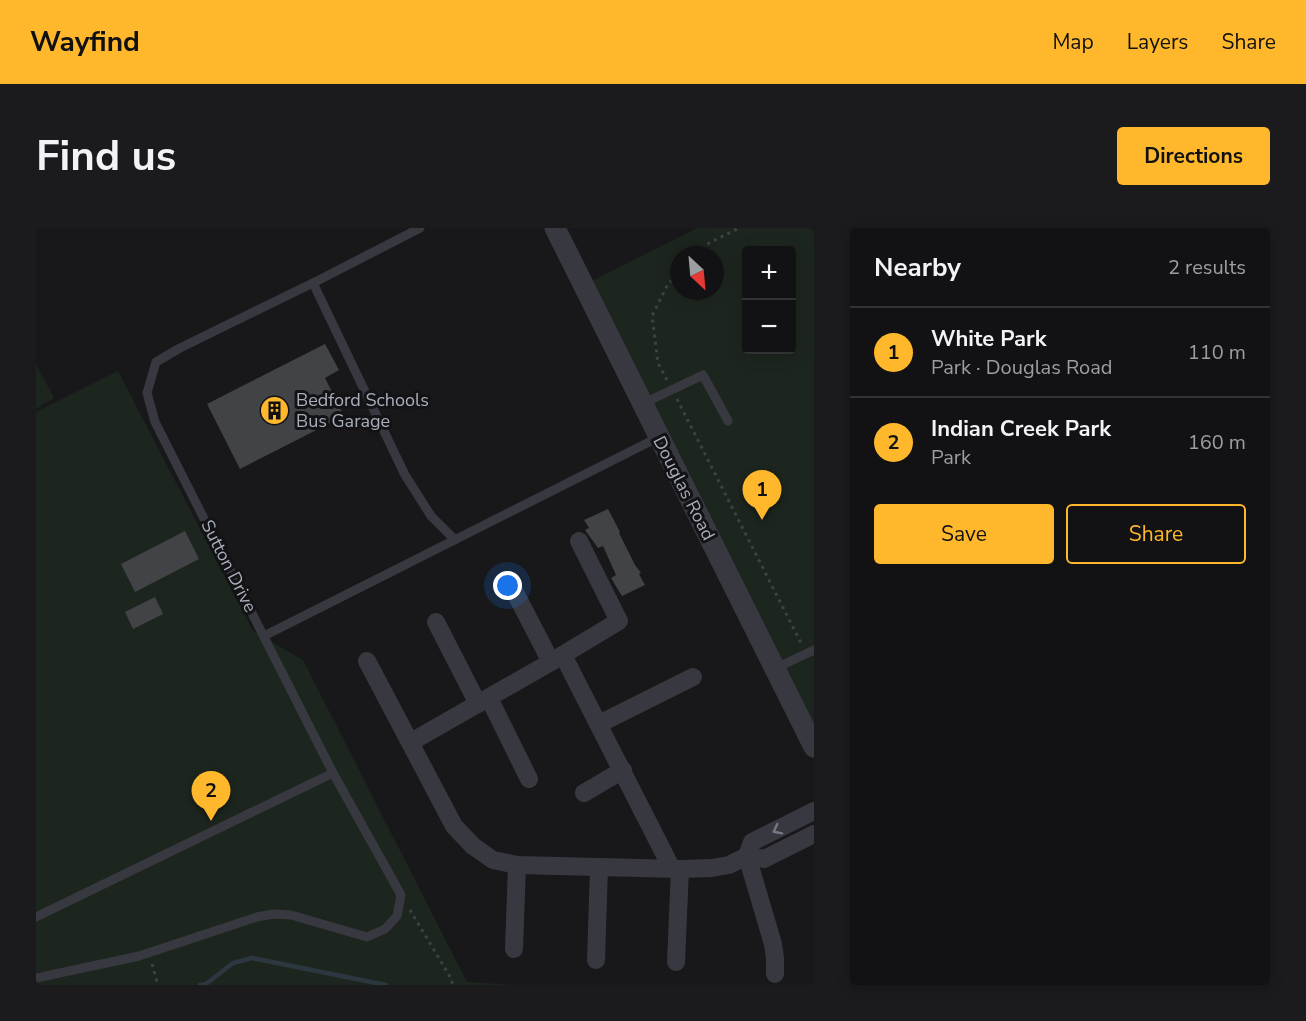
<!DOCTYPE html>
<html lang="en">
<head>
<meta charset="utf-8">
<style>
	:root { --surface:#121214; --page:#1b1b1d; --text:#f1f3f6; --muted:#9c9ea0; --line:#313234; --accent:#ffb82b }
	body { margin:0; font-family:"Nunito Sans",sans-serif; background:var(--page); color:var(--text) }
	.controls { position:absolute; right:18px; top:18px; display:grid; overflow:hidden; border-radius:6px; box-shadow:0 3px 15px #0003 }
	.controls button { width:54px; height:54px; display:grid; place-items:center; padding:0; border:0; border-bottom:2px solid var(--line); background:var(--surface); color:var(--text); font:30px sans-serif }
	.compass { position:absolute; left:634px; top:18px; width:54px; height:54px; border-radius:50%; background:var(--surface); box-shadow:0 3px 15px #0003; rotate:154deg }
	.you { position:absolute; left:472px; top:358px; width:21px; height:21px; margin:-15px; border:4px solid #fff; border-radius:50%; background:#1a73e8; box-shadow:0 0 0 9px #1a73e833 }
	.badge { display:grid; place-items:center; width:39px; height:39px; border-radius:50%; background:var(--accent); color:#111; font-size:20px; font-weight:700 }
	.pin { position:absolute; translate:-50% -50px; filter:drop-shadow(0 2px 3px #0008) }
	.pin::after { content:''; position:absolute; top:32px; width:21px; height:18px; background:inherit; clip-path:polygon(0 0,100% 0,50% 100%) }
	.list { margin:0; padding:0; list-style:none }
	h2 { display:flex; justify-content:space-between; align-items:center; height:78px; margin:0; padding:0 24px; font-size:26px }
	h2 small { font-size:20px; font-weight:400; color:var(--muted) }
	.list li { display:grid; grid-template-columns:39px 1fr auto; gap:18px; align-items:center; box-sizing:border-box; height:90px; padding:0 24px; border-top:2px solid var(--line) }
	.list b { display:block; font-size:22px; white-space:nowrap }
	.list p { margin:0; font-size:20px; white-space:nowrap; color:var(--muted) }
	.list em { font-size:20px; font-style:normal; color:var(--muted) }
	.actions { display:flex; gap:12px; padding:18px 24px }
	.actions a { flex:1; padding:14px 0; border:2px solid var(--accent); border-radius:6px; text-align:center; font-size:21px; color:var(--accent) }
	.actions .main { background:var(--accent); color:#111 }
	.map { position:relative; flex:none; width:778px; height:757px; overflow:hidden; border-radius:6px }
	header { display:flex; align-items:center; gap:36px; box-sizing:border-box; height:84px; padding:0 30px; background:var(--accent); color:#111 }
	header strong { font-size:28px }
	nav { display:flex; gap:33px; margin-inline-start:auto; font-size:21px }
	.intro { display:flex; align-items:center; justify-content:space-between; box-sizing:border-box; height:144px; padding:0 36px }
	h1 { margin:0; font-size:42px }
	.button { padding:15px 27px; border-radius:6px; background:var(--accent); color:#111; font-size:21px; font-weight:700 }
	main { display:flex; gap:36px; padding:0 36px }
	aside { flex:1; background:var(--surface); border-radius:6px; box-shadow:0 3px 15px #0003 }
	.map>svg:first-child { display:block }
</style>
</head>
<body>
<header>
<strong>Wayfind</strong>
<nav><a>Map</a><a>Layers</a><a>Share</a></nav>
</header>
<div class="intro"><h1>Find us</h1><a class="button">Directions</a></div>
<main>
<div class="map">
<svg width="778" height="757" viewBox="0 0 778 757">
	<rect width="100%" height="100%" fill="#18181a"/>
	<g fill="#1d261e" fill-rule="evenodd">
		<path d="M 661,0 L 778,0 L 778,501 L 556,53 ZM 710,22 L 756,22 L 756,122 L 710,122 ZM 643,27 L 679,27 L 679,63 L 643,63 Z"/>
		<path d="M 0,136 L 18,170 L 0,181 Z"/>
		<path d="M 82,143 L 217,403 L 267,432 L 431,754 L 476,757 L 0,757 L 0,184 Z"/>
	</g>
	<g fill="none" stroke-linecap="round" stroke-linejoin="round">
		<path stroke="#2c3740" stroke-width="4.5" d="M 164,757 L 170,756 L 197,735 L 216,730 L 350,757"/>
	</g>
	<g fill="#424347">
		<path d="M 289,116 L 303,142 L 289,150 L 308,188 L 204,241 L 171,176 Z"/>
		<path d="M 572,281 L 584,304 L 583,305 L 599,337 L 605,345 L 603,346 L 609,357 L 586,368 L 575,350 L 580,347 L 567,318 L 562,320 L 549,302 L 553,300 L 548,292 Z"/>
		<path d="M 149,303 L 163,331 L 99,364 L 85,336 Z"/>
		<path d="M 119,369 L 127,386 L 97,401 L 89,384 Z"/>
	</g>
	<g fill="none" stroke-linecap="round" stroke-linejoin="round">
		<g stroke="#3e4147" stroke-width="3" stroke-dasharray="3 4.5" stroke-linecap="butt">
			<path d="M 661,27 L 673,15 L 703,0"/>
			<path d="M 631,152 L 622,135 L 616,88 L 632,56 L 643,45"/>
			<path d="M 641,171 L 766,417"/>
			<path d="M 374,682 L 416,752 L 416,757"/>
			<path d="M 116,736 L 122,757"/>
		</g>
		<g stroke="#383940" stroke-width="9">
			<path d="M 277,55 L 369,247 L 395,288 L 419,312"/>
			<path d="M 606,176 L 667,147 L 692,193"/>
			<path d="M 228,408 L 623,209"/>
			<path d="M 740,440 L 778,422"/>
			<path d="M 0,689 L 297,545 L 119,194 L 111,165 L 120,134 L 144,120 L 283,52 L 384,0"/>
			<path d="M 0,750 L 103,728 L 221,689 L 237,686 L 255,687 L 331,709 L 349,701 L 361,688 L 365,667 L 297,545"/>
		</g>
		<g stroke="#383940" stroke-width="18">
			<path d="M 473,353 L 515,434"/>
			<path d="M 400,394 L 442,476"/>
			<path d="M 527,427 L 636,641"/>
			<path d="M 331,433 L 418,598 L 437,618 L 457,632 L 481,637 L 644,641 L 676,640 L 693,637 L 711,628 L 728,631 L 778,606"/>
			<path d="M 453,470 L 493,551"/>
			<path d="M 563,496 L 657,449"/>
			<path d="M 375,514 L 515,434 L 583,393 L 543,313"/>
			<path d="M 548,565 L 587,542"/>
			<path d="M 478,721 L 481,637"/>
			<path d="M 560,732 L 563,640"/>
			<path d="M 640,734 L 644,641"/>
			<path d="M 739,746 L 739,730 L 737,716 L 711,628 L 716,614 L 778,583"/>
		</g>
		<path stroke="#383940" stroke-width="21" d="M 519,0 L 778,519"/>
	</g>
	<defs><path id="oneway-chevron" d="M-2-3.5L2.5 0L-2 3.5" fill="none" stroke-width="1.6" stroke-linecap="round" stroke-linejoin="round" transform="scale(1.5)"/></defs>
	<use stroke="#767984" href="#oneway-chevron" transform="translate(741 602) rotate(153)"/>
	<defs>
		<symbol id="building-disc" viewBox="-11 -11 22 22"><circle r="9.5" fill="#ffb82b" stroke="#131315"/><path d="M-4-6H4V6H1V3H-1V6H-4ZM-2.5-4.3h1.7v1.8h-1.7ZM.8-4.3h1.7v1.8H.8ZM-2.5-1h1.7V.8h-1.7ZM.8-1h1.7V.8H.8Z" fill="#111"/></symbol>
	</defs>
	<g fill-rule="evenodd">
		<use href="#building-disc" x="222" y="166" width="33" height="33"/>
	</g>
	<g text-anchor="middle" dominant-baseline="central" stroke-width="6" stroke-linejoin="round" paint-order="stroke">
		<g font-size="18" fill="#a9aebb" stroke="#131315" text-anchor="start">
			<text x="260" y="172">Bedford Schools<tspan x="260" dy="21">Bus Garage</tspan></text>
		</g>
		<g font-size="18" fill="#a9aebb" stroke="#131315">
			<text transform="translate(648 260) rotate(63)">Douglas Road</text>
			<text transform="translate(193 338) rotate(63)">Sutton Drive</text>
		</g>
	</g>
</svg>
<div class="controls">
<button>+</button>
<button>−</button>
</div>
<svg class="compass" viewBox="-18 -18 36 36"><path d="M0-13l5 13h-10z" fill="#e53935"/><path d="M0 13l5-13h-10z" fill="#9c9ea0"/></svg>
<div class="you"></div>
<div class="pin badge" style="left:726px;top:292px">1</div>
<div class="pin badge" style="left:175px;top:593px">2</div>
</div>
<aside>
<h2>Nearby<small>2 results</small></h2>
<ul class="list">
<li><span class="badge">1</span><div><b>White Park</b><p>Park · Douglas Road</p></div><em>110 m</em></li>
<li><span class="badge">2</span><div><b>Indian Creek Park</b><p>Park</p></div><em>160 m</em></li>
</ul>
<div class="actions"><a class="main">Save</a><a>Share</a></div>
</aside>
</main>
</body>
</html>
